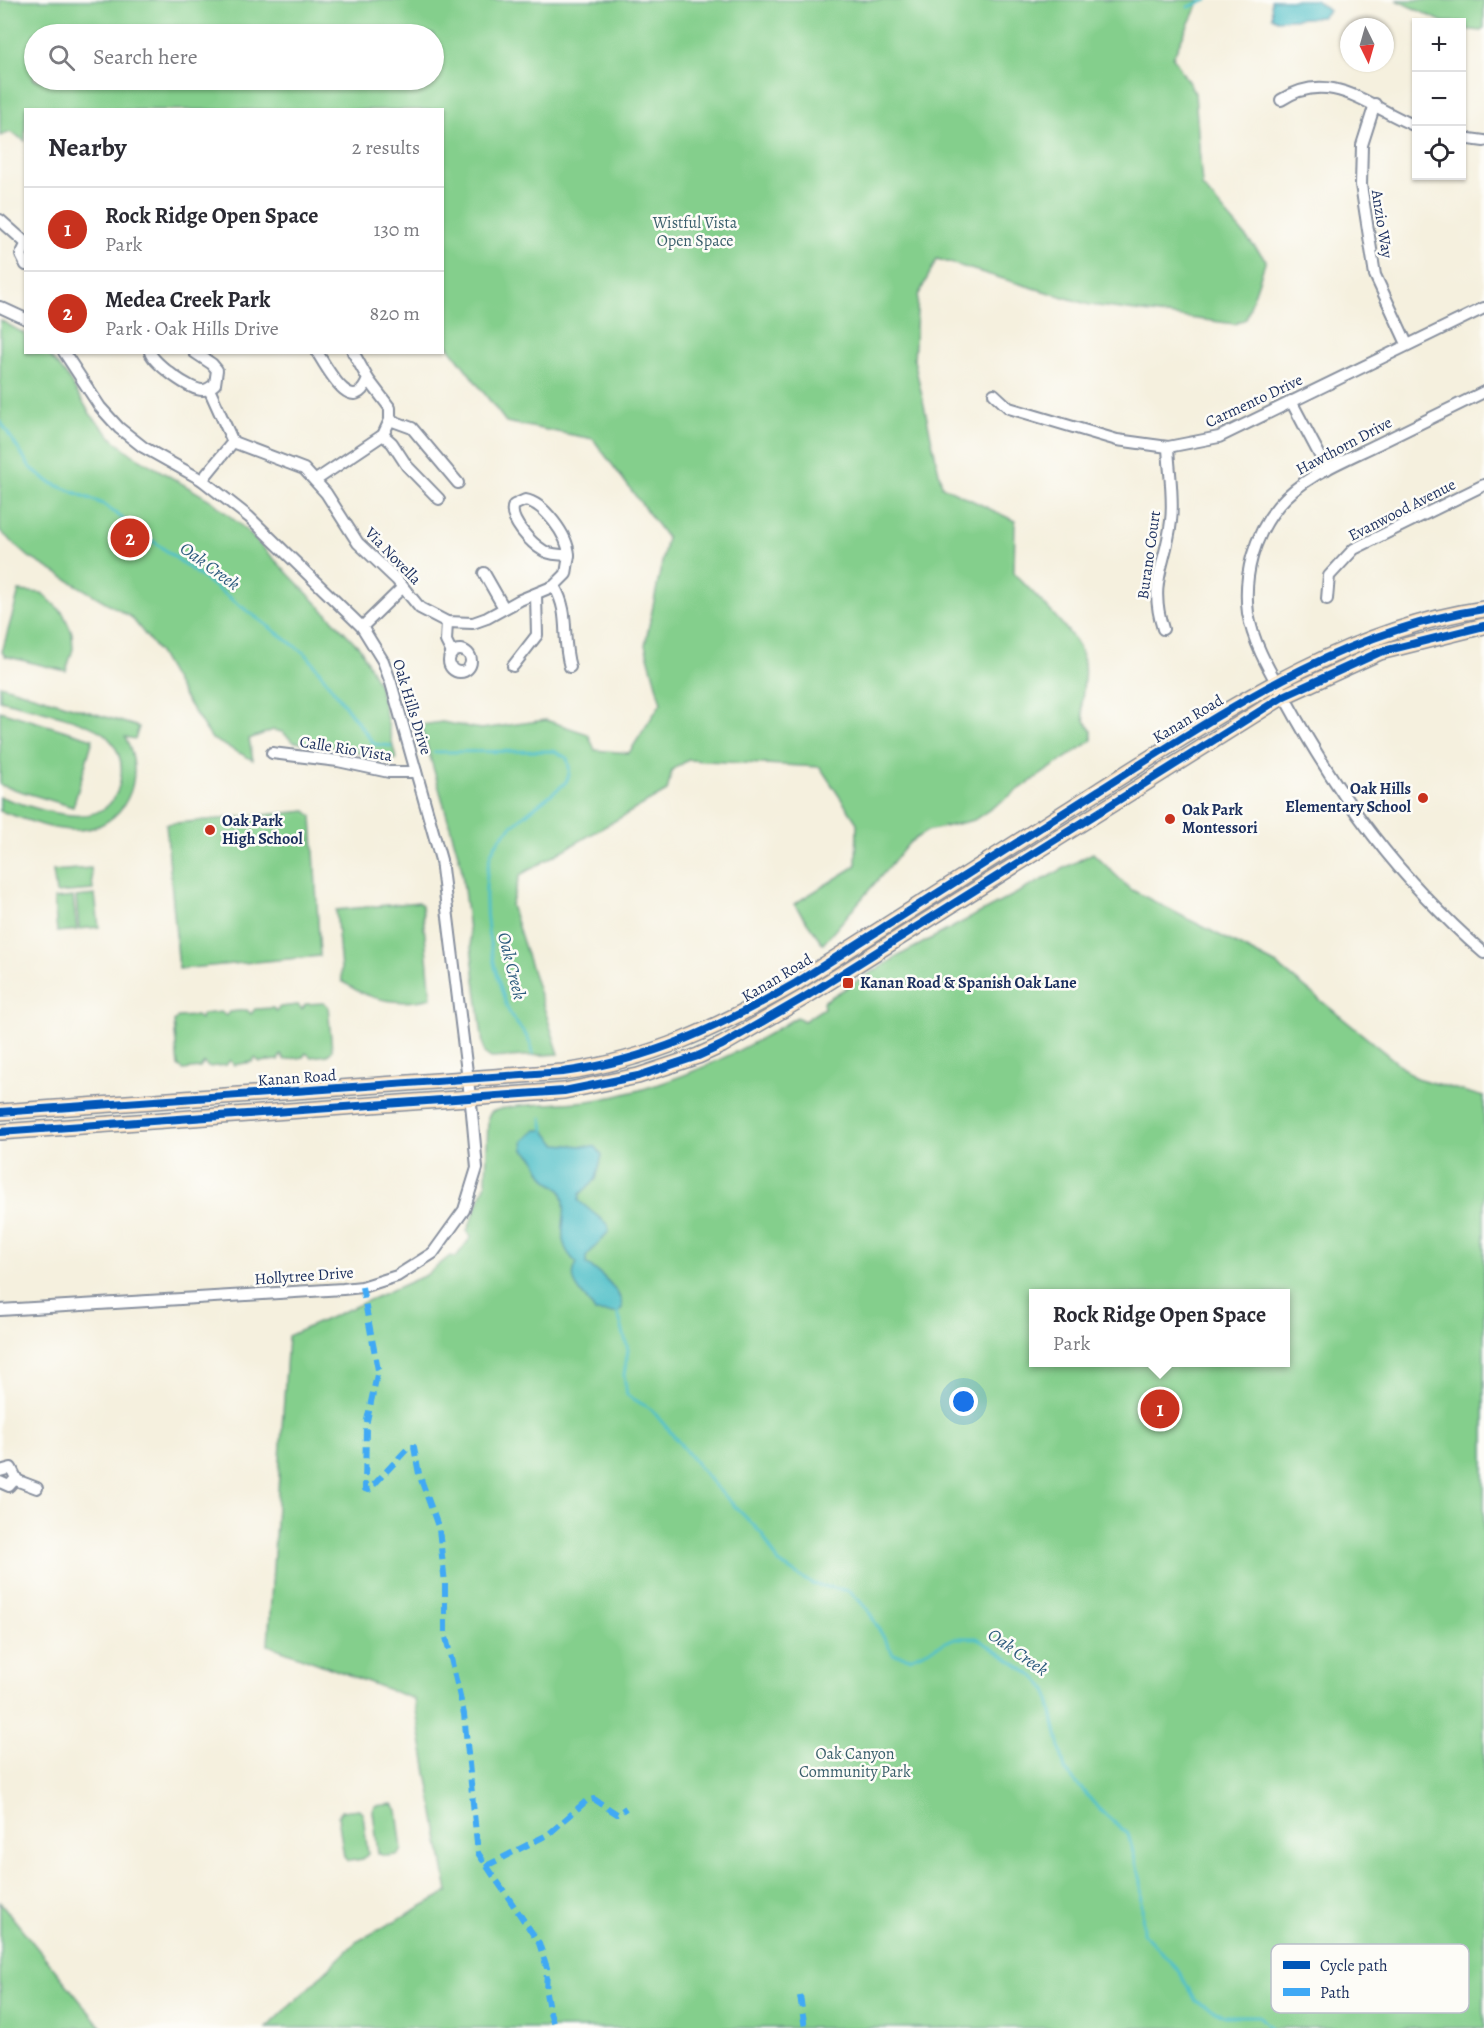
<!DOCTYPE html>
<html lang="en">
<head>
<meta charset="utf-8">
<style>
	:root { --surface:#fff; --page:#f7f7f7; --text:#2b2b33; --muted:#7c7c81; --line:#e1e1e2; --accent:#c8321e }
	body { margin:0; font-family:Alegreya,serif; background:var(--page); color:var(--text) }
	.controls { position:absolute; right:18px; top:18px; display:grid; overflow:hidden; border-radius:0px; box-shadow:0 2px 4px #0004 }
	.controls button { width:54px; height:54px; display:grid; place-items:center; padding:0; border:0; border-bottom:2px solid var(--line); background:var(--surface); color:var(--text); font:30px sans-serif }
	.compass { position:absolute; left:1340px; top:18px; width:54px; height:54px; border-radius:50%; background:var(--surface); box-shadow:0 2px 4px #0004; rotate:175deg }
	.you { position:absolute; left:964px; top:1402px; width:21px; height:21px; margin:-15px; border:4px solid #fff; border-radius:50%; background:#1a73e8; box-shadow:0 0 0 9px #1a73e833 }
	.badge { display:grid; place-items:center; width:39px; height:39px; border-radius:50%; background:var(--accent); color:#fff; font-size:20px; font-weight:700 }
	.pin { position:absolute; translate:-50% -50%; border:3px solid #fff; box-shadow:0 2px 6px #0006 }
	.popup { position:absolute; left:1029px; top:1289px; width:261px; height:78px; box-sizing:border-box; display:grid; place-content:center; border-radius:0px; background:var(--surface); filter:drop-shadow(0 2px 4px #0005); font-size:20px; white-space:nowrap; color:var(--muted) }
	.popup b { font-size:22px; color:var(--text) }
	.popup::after { content:''; position:absolute; left:50%; top:100%; margin-left:-12px; border:12px solid transparent; border-top-color:var(--surface) }
	.list { margin:0; padding:0; list-style:none }
	h2 { display:flex; justify-content:space-between; align-items:center; height:78px; margin:0; padding:0 24px; font-size:26px }
	h2 small { font-size:20px; font-weight:400; color:var(--muted) }
	.list li { display:grid; grid-template-columns:39px 1fr auto; gap:18px; align-items:center; box-sizing:border-box; height:84px; padding:0 24px; border-top:2px solid var(--line) }
	.list b { display:block; font-size:22px; white-space:nowrap }
	.list p { margin:0; font-size:20px; white-space:nowrap; color:var(--muted) }
	.list em { font-size:20px; font-style:normal; color:var(--muted) }
	.icon { flex:none; width:33px; height:33px; fill:none; stroke:currentColor; stroke-width:2; stroke-linecap:round; stroke-linejoin:round }
	.map { position:relative; flex:none; width:1484px; height:2028px; overflow:hidden }
	.search { position:absolute; background:var(--surface); box-shadow:0 2px 4px #0004; left:24px; top:24px; width:420px; height:66px; display:flex; align-items:center; gap:15px; box-sizing:border-box; padding:0 21px; border-radius:33px; color:var(--muted); font-size:22px }
	.panel { position:absolute; background:var(--surface); box-shadow:0 2px 4px #0004; left:24px; top:108px; width:420px; height:246px; border-radius:0px }
	.map>svg:first-child { display:block }
</style>
</head>
<body>
<div class="map">
<svg width="1484" height="2028" viewBox="0 0 1484 2028">
	<rect width="100%" height="100%" fill="#fdfcf7"/>
	<filter id="ink" filterUnits="userSpaceOnUse"><feTurbulence type="fractalNoise" baseFrequency=".0167" numOctaves="2"/><feDisplacementMap in="SourceGraphic" scale="12" xChannelSelector="R" yChannelSelector="G"/><feConvolveMatrix kernelMatrix="1 2 1 2 8 2 1 2 1" color-interpolation-filters="sRGB"/></filter>
	<filter id="wash" filterUnits="userSpaceOnUse"><feTurbulence type="fractalNoise" baseFrequency=".008" numOctaves="4" result="noise"/><feDisplacementMap in="SourceGraphic" scale="24" xChannelSelector="R" yChannelSelector="G"/><feGaussianBlur stdDeviation="1.35" result="paint"/><feColorMatrix in="noise" values="0 0 0 0 0 0 0 0 0 0 0 0 0 0 0 0 0 1.4 0 .05"/><feComposite in="paint" operator="in"/></filter>
	<g filter="url(#wash)">
		<rect width="100%" height="100%" fill="#f5f0de"/>
		<g fill="#84cf8c" stroke="#507f75" stroke-width="1.5" fill-rule="evenodd">
			<path d="M 0,0 L 1200,0 L 1173,57 L 1195,93 L 1202,186 L 1266,260 L 1246,319 L 1235,324 L 1090,305 L 937,259 L 918,296 L 914,360 L 942,486 L 1015,521 L 1014,573 C 1032,593 1074,631 1082,655 C 1091,681 1071,708 1092,731 L 1092,740 L 974,820 L 927,831 L 910,842 L 823,944 L 794,904 L 856,866 L 857,823 L 820,767 L 688,760 L 672,770 L 667,791 L 520,875 L 511,905 L 559,1054 L 491,1058 L 484,1053 L 461,865 L 421,725 L 442,722 L 481,729 L 546,720 L 588,734 L 595,750 L 629,753 L 661,703 L 645,645 L 667,538 L 593,439 L 506,422 L 443,339 L 442,110 L 26,110 L 25,141 L 11,132 L 0,136 ZM 34,34 L 434,34 L 434,80 L 34,80 Z"/>
			<path d="M 1396,0 L 1484,0 L 1484,27 L 1482,31 L 1462,29 L 1462,22 L 1443,22 Z"/>
			<path d="M 0,320 L 25,334 L 26,352 L 47,353 L 67,376 L 91,415 L 115,441 L 133,455 L 212,501 L 245,529 L 360,648 L 379,685 L 396,759 L 381,760 L 348,749 L 294,742 L 282,732 L 273,730 L 249,739 L 253,760 L 212,739 L 183,695 L 158,651 L 131,617 L 29,557 L 0,531 Z"/>
			<path d="M 19,591 L 42,593 L 63,613 L 72,633 L 73,649 L 66,671 L 5,656 L 2,652 Z"/>
			<path d="M 0,685 L 139,727 L 135,739 L 125,737 C 148,777 125,830 76,830 C 51,831 23,818 0,811 L 0,797 C 38,808 114,842 121,775 C 123,759 116,744 104,734 C 84,719 26,707 0,700 Z"/>
			<path d="M 0,711 L 93,739 L 73,807 L 0,785 Z"/>
			<path d="M 306,811 L 312,816 L 320,956 L 179,969 L 166,824 Z"/>
			<path d="M 1093,853 L 1130,889 L 1277,965 L 1416,1078 L 1484,1097 L 1484,2028 L 267,2028 L 356,1942 L 448,1892 L 414,1699 L 268,1645 L 288,1336 L 426,1275 L 450,1256 L 456,1257 L 471,1237 L 467,1231 L 486,1183 L 488,1117 L 491,1112 C 518,1102 564,1105 595,1100 C 668,1088 735,1056 797,1017 L 804,1021 L 824,1008 L 823,1002 L 902,954 ZM 1034,1294 L 1286,1294 L 1286,1362 L 1034,1362 Z"/>
			<path d="M 91,868 L 93,890 L 56,893 L 53,871 Z"/>
			<path d="M 95,895 L 99,927 L 79,929 L 76,897 Z"/>
			<path d="M 73,897 L 77,930 L 57,932 L 54,899 Z"/>
			<path d="M 419,902 L 422,905 L 431,998 C 402,1006 369,1001 345,983 L 342,981 L 336,910 Z"/>
			<path d="M 324,1003 L 328,1006 L 332,1050 L 328,1055 L 311,1057 L 306,1053 L 303,1057 L 285,1060 L 281,1055 L 278,1060 L 260,1062 L 255,1058 L 252,1062 L 234,1065 L 230,1060 L 226,1065 L 208,1067 L 204,1063 L 200,1068 L 183,1070 L 178,1066 L 174,1022 L 178,1017 L 196,1016 L 200,1019 L 203,1014 L 221,1012 L 226,1016 L 229,1012 L 247,1010 L 251,1014 L 255,1009 L 273,1008 L 276,1011 L 280,1007 L 298,1005 L 302,1009 L 306,1004 Z"/>
			<path d="M 393,1804 L 397,1810 L 402,1850 L 398,1855 L 384,1856 L 378,1853 L 373,1811 L 375,1806 Z"/>
			<path d="M 359,1809 L 363,1815 L 368,1854 L 363,1859 L 349,1861 L 344,1857 L 338,1816 L 341,1811 Z"/>
			<path d="M 0,1902 L 102,2028 L 0,2028 Z"/>
		</g>
		<g fill="#53c1c9" stroke="#377894" stroke-width="1.5">
			<path d="M 1271,0 L 1316,0 L 1329,11 L 1321,17 L 1277,20 L 1272,17 Z"/>
			<path d="M 536,1130 L 544,1130 L 556,1144 L 596,1147 L 602,1155 L 596,1179 L 580,1194 L 579,1201 L 608,1225 L 609,1231 L 586,1257 L 586,1264 C 599,1271 623,1292 622,1308 L 618,1313 L 595,1312 C 586,1294 565,1285 577,1263 C 550,1239 571,1219 562,1193 C 559,1185 550,1185 545,1178 C 535,1166 541,1160 524,1150 L 523,1141 Z"/>
		</g>
		<g fill="none" stroke-linecap="round" stroke-linejoin="round">
			<g stroke="#53c1c9" stroke-width="3">
				<path d="M 1188,7 L 1207,0"/>
				<path d="M 0,421 L 30,467 L 49,482 L 103,504 L 307,655 L 374,744 L 391,746"/>
				<path d="M 434,752 L 554,751 L 567,758 C 569,766 571,772 567,780 C 564,786 555,791 550,795 C 533,809 495,835 490,857 C 479,905 491,962 507,1007 C 513,1025 531,1033 533,1054"/>
				<path d="M 542,1118 L 544,1130"/>
				<path d="M 618,1313 L 628,1350 L 624,1375 L 627,1395 L 652,1410 L 715,1486 L 762,1534 L 779,1563 L 812,1584 L 850,1591 L 868,1610 L 893,1654 L 910,1658 L 955,1638 L 977,1638 L 1035,1677 L 1047,1690 L 1065,1770 L 1099,1809 L 1128,1834 L 1141,1881 L 1143,1933 L 1179,1971 L 1195,2001 L 1225,2016 L 1259,2016 L 1271,2028"/>
			</g>
		</g>
	</g>
	<g filter="url(#ink)">
		<g fill="none" stroke-linecap="round" stroke-linejoin="round">
			<defs>
				<g id="minor">
					<path d="M 1281,100 C 1332,67 1371,109 1416,126"/>
					<path d="M 1375,104 L 1362,145 L 1361,185 L 1375,275 L 1407,344"/>
					<path d="M 1462,138 L 1484,141"/>
					<path d="M 0,220 L 26,243"/>
					<path d="M 26,245 L 21,255 L 26,265"/>
					<path d="M 0,307 L 26,319"/>
					<path d="M 150,352 C 153,363 191,391 203,390 C 208,390 211,387 215,384 L 217,370 L 212,364 L 194,352"/>
					<path d="M 317,352 C 327,368 353,419 368,379 L 353,352"/>
					<path d="M 209,389 L 233,442"/>
					<path d="M 1484,392 C 1449,409 1413,427 1378,444 C 1343,461 1303,476 1278,506 C 1254,536 1243,575 1248,613 C 1253,644 1271,673 1286,700 C 1340,799 1399,879 1484,953"/>
					<path d="M 994,394 L 1009,408 L 1117,440 L 1168,447 L 1219,437 L 1484,308"/>
					<path d="M 1291,401 L 1327,469"/>
					<path d="M 390,420 L 412,428 L 458,483"/>
					<path d="M 383,435 L 392,443 L 407,466 L 439,499"/>
					<path d="M 233,442 L 304,469 L 326,493 L 358,543 L 397,580 L 420,608 L 447,622 L 473,623 L 487,618 L 520,600 L 554,586 L 566,574 L 569,555"/>
					<path d="M 202,480 L 233,442"/>
					<path d="M 316,480 L 383,435 L 390,420 L 390,408 L 368,379"/>
					<path d="M 525,500 C 544,503 568,536 569,555 C 561,555 551,555 544,551 C 532,544 507,519 514,505 Z"/>
					<path d="M 484,573 L 504,608"/>
					<path d="M 554,586 C 571,614 561,637 570,667"/>
					<path d="M 1327,599 L 1329,576 L 1354,549 L 1484,485"/>
					<path d="M 447,622 L 446,641 L 452,653"/>
					<path d="M 362,627 L 403,587"/>
					<path d="M 1163,629 C 1148,581 1166,566 1171,521 C 1174,497 1169,471 1168,447"/>
					<circle cx="460" cy="661" r="11"/>
					<path d="M 513,666 L 537,635 L 536,595"/>
					<path d="M 272,753 L 338,761 L 389,772 L 416,772"/>
					<path d="M 0,1310 L 343,1289 L 362,1287 L 397,1276 L 433,1253 L 464,1210 L 477,1168 L 472,1113 L 441,860 L 391,683 L 383,661 L 362,627 L 249,517 L 202,480 L 143,447 L 119,428 L 100,407 L 64,352"/>
					<path d="M 0,1471 L 11,1468 L 16,1478 L 9,1486 L 0,1482"/>
					<path d="M 16,1480 L 37,1488"/>
				</g>
				<g id="secondary">
					<path d="M 0,1112 L 563,1072 C 651,1060 719,1027 796,983 C 896,919 997,855 1098,791 C 1219,715 1340,630 1484,609"/>
					<path d="M 0,1132 L 564,1091 L 638,1076 L 698,1056 L 722,1045 L 805,997 L 1284,696 L 1380,652 L 1484,626"/>
				</g>
			</defs>
			<use href="#minor" stroke="#88909e" stroke-width="14"/>
			<use href="#secondary" stroke="#88909e" stroke-width="18"/>
			<use href="#minor" stroke="#fff" stroke-width="10"/>
			<use href="#secondary" stroke="#fde5c5" stroke-width="15"/>
			<g stroke="#3fa9f5" stroke-width="6" stroke-dasharray="12 6" stroke-linecap="butt">
				<path d="M 362,1287 L 378,1370 L 366,1425 L 365,1489 L 369,1490 L 409,1447 L 414,1447 L 419,1474 L 439,1529 L 445,1583 L 445,1633 L 464,1714 L 478,1853 L 539,1943 L 547,1968 L 546,1993 L 549,2009 L 555,2028"/>
				<path d="M 486,1866 L 549,1834 L 586,1801 L 594,1799 L 617,1814 L 626,1808"/>
				<path d="M 800,1996 L 805,2028"/>
			</g>
			<defs>
				<g id="cycleway">
					<path d="M 0,1112 L 563,1072 C 651,1060 719,1027 796,983 C 896,919 997,855 1098,791 C 1219,715 1340,630 1484,609"/>
					<path d="M 0,1132 L 564,1091 L 638,1076 L 698,1056 L 722,1045 L 805,997 L 1284,696 L 1380,652 L 1484,626"/>
				</g>
			</defs>
			<use href="#cycleway" stroke="#fdfcf7" stroke-width="11"/>
			<use href="#cycleway" stroke="#0057b8" stroke-width="8"/>
		</g>
	</g>
	<g fill="#c8321e" stroke="#fdfcf7" stroke-width="2">
		<circle cx="1423" cy="798" r="6"/>
		<circle cx="1170" cy="819" r="6"/>
		<circle cx="210" cy="830" r="6"/>
		<rect x="842" y="977" width="12" height="12" rx="3"/>
	</g>
	<g text-anchor="middle" dominant-baseline="central" stroke-width="5" stroke-linejoin="round" paint-order="stroke">
		<g font-size="16" fill="#3a5f6c" stroke="#fdfcf7">
			<text x="695" y="223">Wistful Vista<tspan x="695" dy="18">Open Space</tspan></text>
			<text x="855" y="1754">Oak Canyon<tspan x="855" dy="18">Community Park</tspan></text>
		</g>
		<g font-size="16" fill="#1b2f5e" stroke="#fdfcf7">
			<text transform="translate(1382 224) rotate(81)">Anzio Way</text>
			<text transform="translate(1254 401) rotate(-25)">Carmento Drive</text>
			<text transform="translate(1344 446) rotate(-28)">Hawthorn Drive</text>
			<text transform="translate(1402 510) rotate(-27)">Evanwood Avenue</text>
			<text transform="translate(1149 555) rotate(-82)">Burano Court</text>
			<text transform="translate(393 556) rotate(46)">Via Novella</text>
			<text transform="translate(412 707) rotate(73)">Oak Hills Drive</text>
			<text transform="translate(1188 719) rotate(-31)">Kanan Road</text>
			<text transform="translate(346 749) rotate(9)">Calle Rio Vista</text>
			<text transform="translate(777 978) rotate(-31)">Kanan Road</text>
			<text transform="translate(297 1078) rotate(-4)">Kanan Road</text>
			<text transform="translate(304 1276) rotate(-4)">Hollytree Drive</text>
		</g>
		<g font-size="16" font-weight="bold" fill="#1b2f5e" stroke="#fdfcf7" text-anchor="start">
			<text x="1411" y="789" text-anchor="end">Oak Hills<tspan x="1411" dy="18">Elementary School</tspan></text>
			<text x="1182" y="810">Oak Park<tspan x="1182" dy="18">Montessori</tspan></text>
			<text x="222" y="821">Oak Park<tspan x="222" dy="18">High School</tspan></text>
			<text x="860" y="983">Kanan Road &amp; Spanish Oak Lane</text>
		</g>
		<g font-size="18" font-style="italic" fill="#2c5b7e" stroke="#fdfcf7">
			<text transform="translate(210 566) rotate(36)">Oak Creek</text>
			<text transform="translate(512 966) rotate(76)">Oak Creek</text>
			<text transform="translate(1018 1652) rotate(35)">Oak Creek</text>
		</g>
	</g>
	<rect x="1271" y="1944" width="198" height="69" rx="9" fill="#fdfcf7" stroke="#b9bec9" stroke-width="1.5"/>
	<rect x="1283" y="1961" width="27" height="8" fill="#0057b8"/>
	<rect x="1283" y="1988" width="27" height="8" fill="#3fa9f5"/>
	<g font-size="16" fill="#1b2f5e">
		<text x="1320" y="1971">Cycle path</text>
		<text x="1320" y="1998">Path</text>
	</g>
</svg>
<div class="controls">
<button>+</button>
<button>−</button>
<button><svg class="icon" aria-label="locate" viewBox="0 0 24 24"><circle cx="12" cy="12" r="6"/><path d="M12 2v4M12 18v4M2 12h4M18 12h4"/></svg></button>
</div>
<svg class="compass" viewBox="-18 -18 36 36"><path d="M0-13l5 13h-10z" fill="#e53935"/><path d="M0 13l5-13h-10z" fill="#7c7c81"/></svg>
<div class="you"></div>
<div class="pin badge" style="left:1160px;top:1409px">1</div>
<div class="popup"><b>Rock Ridge Open Space</b>Park</div>
<div class="pin badge" style="left:130px;top:538px">2</div>
<div class="search"><svg class="icon" aria-label="search" viewBox="0 0 24 24"><circle cx="10" cy="10" r="6"/><path d="M15 15l6 6"/></svg>Search here</div>
<section class="panel">
<h2>Nearby<small>2 results</small></h2>
<ul class="list">
<li><span class="badge">1</span><div><b>Rock Ridge Open Space</b><p>Park</p></div><em>130 m</em></li>
<li><span class="badge">2</span><div><b>Medea Creek Park</b><p>Park · Oak Hills Drive</p></div><em>820 m</em></li>
</ul>
</section>
</div>
</body>
</html>
